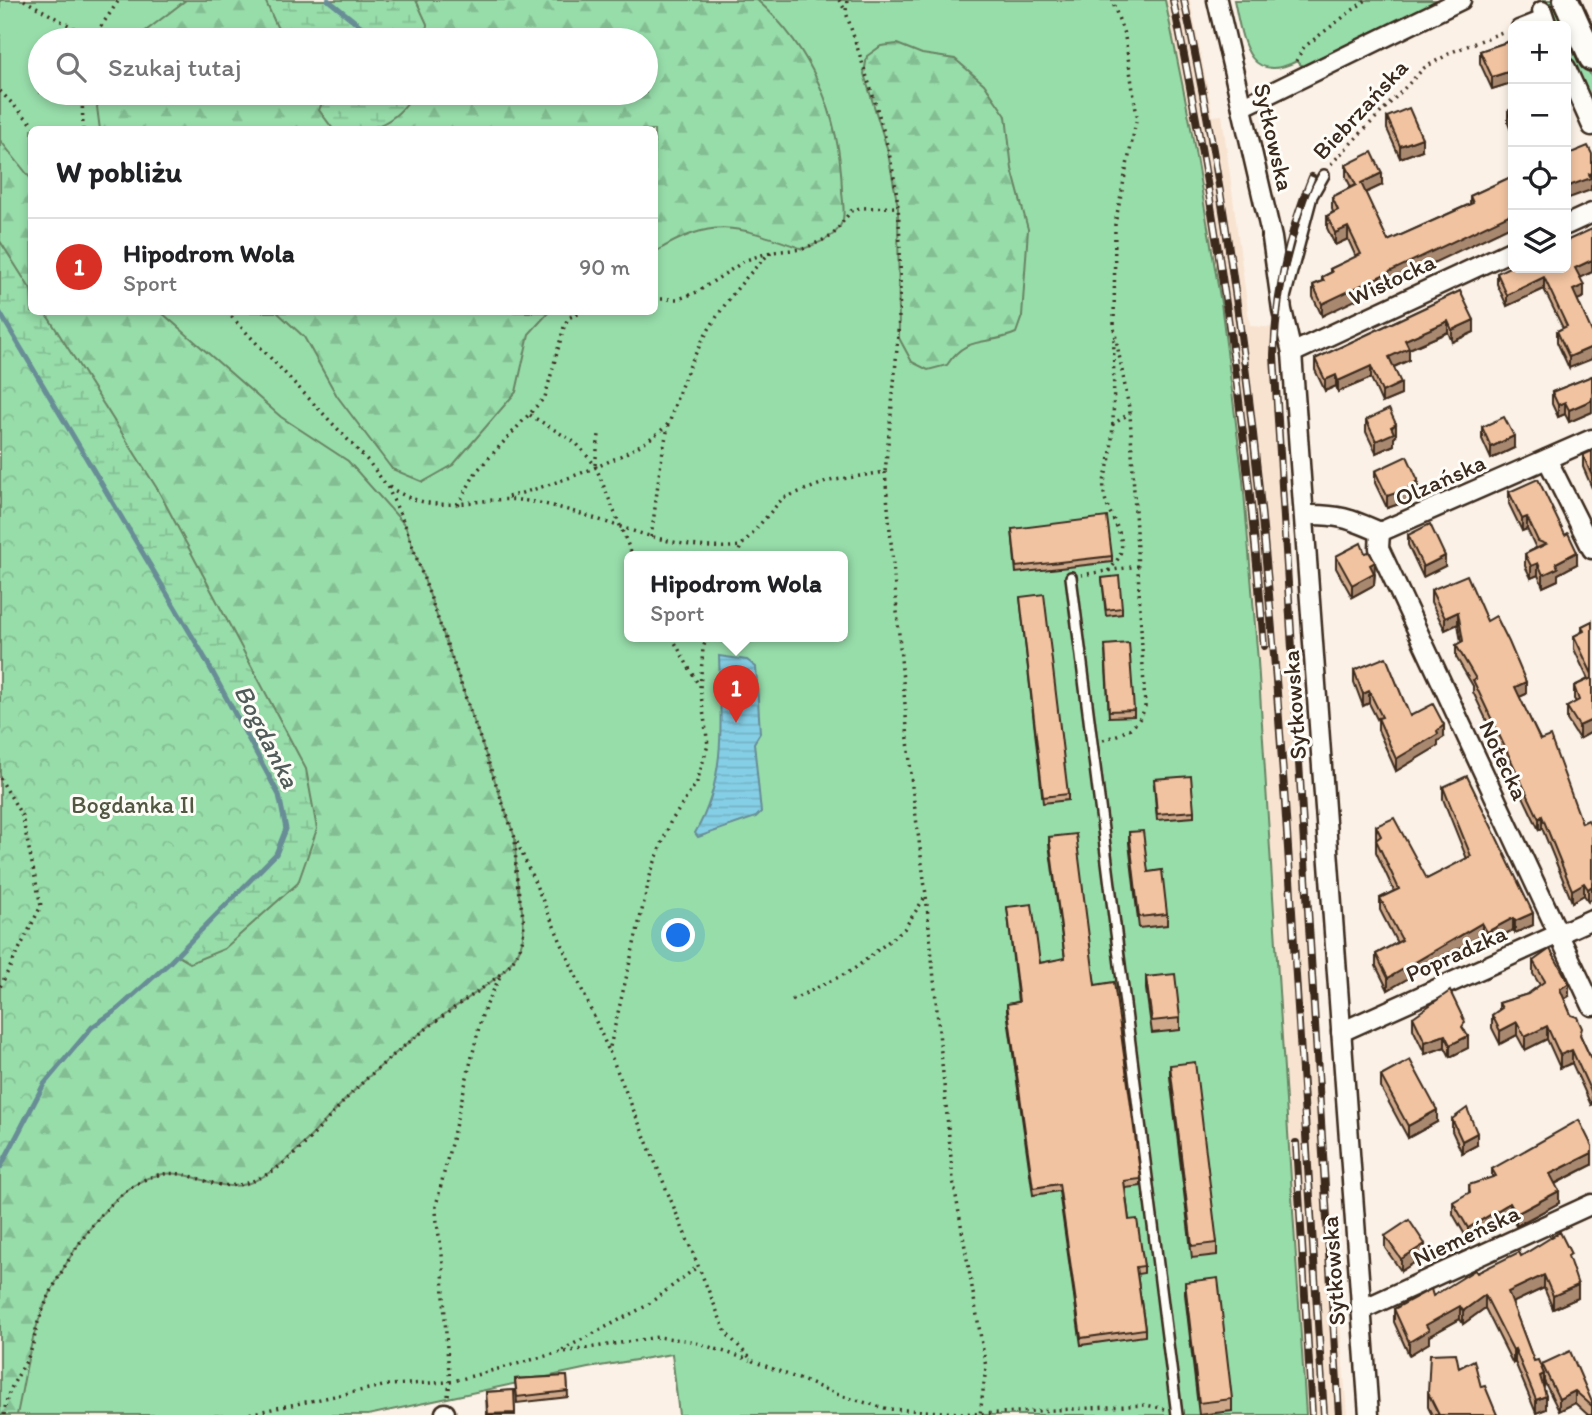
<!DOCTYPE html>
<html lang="pl">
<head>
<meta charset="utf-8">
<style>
	:root { --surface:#fff; --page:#f2f2f2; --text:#202124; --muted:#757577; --line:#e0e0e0; --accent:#d93025 }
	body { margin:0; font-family:Itim,sans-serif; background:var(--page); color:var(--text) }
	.controls { position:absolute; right:21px; top:21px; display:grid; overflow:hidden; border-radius:10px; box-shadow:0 4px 10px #0003 }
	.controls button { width:63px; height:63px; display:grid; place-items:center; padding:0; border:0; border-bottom:2px solid var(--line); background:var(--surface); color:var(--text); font:35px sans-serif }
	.you { position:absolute; left:679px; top:936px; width:24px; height:24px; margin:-18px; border:5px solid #fff; border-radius:50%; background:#1a73e8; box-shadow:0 0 0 10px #1a73e833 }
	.badge { display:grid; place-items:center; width:46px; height:46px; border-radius:50%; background:var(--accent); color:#fff; font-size:23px; font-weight:700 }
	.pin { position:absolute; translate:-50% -58px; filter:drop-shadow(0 2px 4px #0008) }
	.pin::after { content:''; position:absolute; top:37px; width:24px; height:21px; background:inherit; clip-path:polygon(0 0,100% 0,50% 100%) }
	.popup { position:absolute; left:624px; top:551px; width:224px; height:91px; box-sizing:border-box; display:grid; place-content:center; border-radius:10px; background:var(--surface); filter:drop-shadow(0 2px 5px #0005); font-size:23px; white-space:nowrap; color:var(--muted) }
	.popup b { font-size:26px; color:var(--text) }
	.popup::after { content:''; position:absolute; left:50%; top:100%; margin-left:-14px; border:14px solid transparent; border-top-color:var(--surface) }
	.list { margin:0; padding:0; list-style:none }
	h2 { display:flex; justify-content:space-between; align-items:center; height:91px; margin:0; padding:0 28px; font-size:30px }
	h2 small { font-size:23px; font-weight:400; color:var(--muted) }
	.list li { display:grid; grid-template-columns:46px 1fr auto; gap:21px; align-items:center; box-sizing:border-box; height:98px; padding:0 28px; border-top:2px solid var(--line) }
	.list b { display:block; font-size:26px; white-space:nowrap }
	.list p { margin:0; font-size:23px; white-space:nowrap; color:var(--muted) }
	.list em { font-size:23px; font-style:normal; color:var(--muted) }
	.icon { flex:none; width:38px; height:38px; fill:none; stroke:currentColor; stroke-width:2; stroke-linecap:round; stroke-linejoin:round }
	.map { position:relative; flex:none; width:1592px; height:1415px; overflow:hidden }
	.search { position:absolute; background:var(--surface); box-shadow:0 4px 10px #0003; left:28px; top:28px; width:630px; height:77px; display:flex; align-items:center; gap:18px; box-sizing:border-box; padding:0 24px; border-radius:38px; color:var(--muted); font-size:26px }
	.panel { position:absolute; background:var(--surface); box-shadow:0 4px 10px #0003; left:28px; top:126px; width:630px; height:189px; border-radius:10px }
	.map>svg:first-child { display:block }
</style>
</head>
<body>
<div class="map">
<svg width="1592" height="1415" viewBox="0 0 1592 1415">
	<defs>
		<pattern id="forest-firs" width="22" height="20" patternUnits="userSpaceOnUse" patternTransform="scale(1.75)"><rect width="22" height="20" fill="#97ddaa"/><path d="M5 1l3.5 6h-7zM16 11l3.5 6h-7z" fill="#83be92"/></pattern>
		<pattern id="wetland-marsh" width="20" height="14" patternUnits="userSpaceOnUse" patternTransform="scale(1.75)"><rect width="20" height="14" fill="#97ddaa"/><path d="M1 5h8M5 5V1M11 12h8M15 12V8" fill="none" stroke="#83be92"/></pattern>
		<pattern id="park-crowns" width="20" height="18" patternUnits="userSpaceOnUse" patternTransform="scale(1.75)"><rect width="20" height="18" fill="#97ddaa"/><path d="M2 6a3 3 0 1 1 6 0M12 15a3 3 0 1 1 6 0" fill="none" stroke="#83be92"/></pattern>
		<pattern id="water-rules" width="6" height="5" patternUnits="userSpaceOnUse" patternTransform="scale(1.75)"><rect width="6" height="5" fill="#85cfe6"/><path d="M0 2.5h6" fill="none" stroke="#74b2c5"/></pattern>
	</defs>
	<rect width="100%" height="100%" fill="#fbf1e6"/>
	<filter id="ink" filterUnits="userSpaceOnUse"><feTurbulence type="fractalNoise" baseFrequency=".0143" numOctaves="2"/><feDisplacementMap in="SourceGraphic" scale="14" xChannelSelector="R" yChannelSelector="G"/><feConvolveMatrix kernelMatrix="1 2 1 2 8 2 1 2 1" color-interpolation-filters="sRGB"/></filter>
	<g filter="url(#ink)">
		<path fill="#f8e3d1" d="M 1165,0 L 1190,0 L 1213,116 L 1222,115 L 1250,326 L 1279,328 L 1277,388 L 1321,1086 L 1347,1415 L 1306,1415 L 1258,661 L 1243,480 L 1221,303 L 1199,171 Z"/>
		<g fill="#97ddaa" stroke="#698464" stroke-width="2" fill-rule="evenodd">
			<path d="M 0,0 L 1165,0 L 1190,122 L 1221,303 L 1243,480 L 1258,661 L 1306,1415 L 679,1415 L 672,1354 L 588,1368 L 368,1415 L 0,1415 ZM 40,40 L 646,40 L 646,93 L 40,93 ZM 32,130 L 654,130 L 654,312 L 32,312 ZM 629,557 L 843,557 L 843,637 L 629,637 Z"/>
			<path d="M 1234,0 L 1439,0 L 1302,66 L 1297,61 C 1246,87 1242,36 1234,0 Z"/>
			<path d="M 1543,0 L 1555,0 L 1592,78 L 1592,115 L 1566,57 L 1566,26 L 1552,26 Z"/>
		</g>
		<g fill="url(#forest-firs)" stroke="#698464" stroke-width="2">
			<path d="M 186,0 L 757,0 C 813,49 840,116 842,190 C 842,199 846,214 842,222 C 836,238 818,243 803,249 C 740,227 715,215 655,252 L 654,130 L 100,130 L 97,107 L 102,93 L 646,93 L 646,40 L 134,40 Z"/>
			<path d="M 897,44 L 922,54 L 955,59 L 984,84 L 1006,116 L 1012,169 L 1028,229 L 1022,316 L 1016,333 C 987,346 967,334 947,365 L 928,370 L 912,362 L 899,338 L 898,207 L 887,148 L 864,74 L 867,56 L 881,46 Z"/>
			<path d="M 0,140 L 31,179 L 32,312 L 161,312 L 281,417 L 348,461 L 405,525 L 515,838 C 516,852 515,866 517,880 C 519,904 529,924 520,948 C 508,976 469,996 445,1014 C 416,1036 387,1059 360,1085 C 329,1114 301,1153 264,1176 C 219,1203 200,1166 158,1175 C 107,1186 57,1272 40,1317 C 28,1348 24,1383 17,1415 L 0,1415 Z"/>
			<path d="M 277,312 L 549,312 L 529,334 L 516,392 L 453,465 L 423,482 L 392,469 L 337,396 L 304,337 Z"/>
		</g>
		<g fill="url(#wetland-marsh)" stroke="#698464" stroke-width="2">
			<path d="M 265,0 L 416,0 L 427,24 L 426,40 L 292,40 L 277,27 Z"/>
			<path d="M 326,93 L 414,93 C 395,125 369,134 333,129 L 319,110 Z"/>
			<path d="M 0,241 L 31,290 L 32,312 L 45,312 L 158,490 L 306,769 L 317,829 L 298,883 L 224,949 L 190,963 L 170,951 L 0,457 Z"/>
		</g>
		<path fill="url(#park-crowns)" stroke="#698464" stroke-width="2" d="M 0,313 L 201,651 L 279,795 L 286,829 L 276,854 L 168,964 L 118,1009 L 92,1027 L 44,1084 L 0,1168 Z"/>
		<path fill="url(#water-rules)" stroke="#678d96" stroke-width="2" d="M 719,656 L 747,660 L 756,667 L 760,733 L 754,743 L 761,812 L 756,817 L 698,837 L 695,833 C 727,779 721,717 719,656 Z"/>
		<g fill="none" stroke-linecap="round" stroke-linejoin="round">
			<g stroke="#678d96" stroke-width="5">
				<path d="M 328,0 L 378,40"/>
				<path d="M 0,313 L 201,651 L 279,795 L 286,829 L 276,854 L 168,964 L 118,1009 L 92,1027 L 44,1084 L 0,1168"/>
			</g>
			<defs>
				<g id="lane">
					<path d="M 1517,26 L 1542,16"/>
					<path d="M 1285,298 L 1312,196 L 1324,175"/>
					<path d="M 1071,577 L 1177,1415"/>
				</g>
				<g id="street">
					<path d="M 1217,0 L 1272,238 L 1282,310 L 1292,353 L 1369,1415"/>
					<path d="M 1542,11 L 1547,26"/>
					<path d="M 1566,68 L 1592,126"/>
					<path d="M 1242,107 L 1461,0"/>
					<path d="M 1566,225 L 1592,213"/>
					<path d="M 1292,353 L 1513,250"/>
					<path d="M 1547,459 L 1592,549"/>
					<path d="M 1305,515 C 1338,514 1351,519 1380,532 L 1592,439"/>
					<path d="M 1380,532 L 1379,548 L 1592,1006"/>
					<path d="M 1341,1032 L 1592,919"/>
					<path d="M 1361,1310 L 1592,1204"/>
					<path d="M 445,1413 L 445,1415"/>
				</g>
				<path id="secondary" d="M 1566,0 L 1592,58"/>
			</defs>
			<use href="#lane" stroke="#3b2a1e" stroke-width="14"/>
			<use href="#street" stroke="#3b2a1e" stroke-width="23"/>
			<use href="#secondary" stroke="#3b2a1e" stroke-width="30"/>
			<g stroke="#3b2a1e" stroke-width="3.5" stroke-dasharray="2 5" stroke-linecap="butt">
				<path d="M 24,0 L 93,39"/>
				<path d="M 839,0 L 845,10"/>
				<path d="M 93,38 L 119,0"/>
				<path d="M 1296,61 L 1304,47 L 1366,0"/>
				<path d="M 0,91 L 38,130"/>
				<path d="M 82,93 L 83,130"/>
				<path d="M 1331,164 L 1424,68 L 1452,52 L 1505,31"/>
				<path d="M 654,299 L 679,299 L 697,292 L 746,260 L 771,252 L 803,249 L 832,236 L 851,211 L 860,208 L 898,207"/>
				<path d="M 530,415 L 576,443 L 595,465 L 633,557"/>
				<path d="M 1112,425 L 1130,413"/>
				<path d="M 595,465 L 599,435"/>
				<path d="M 885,472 L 912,786 L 926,895 L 953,1179 L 986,1367 L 980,1415"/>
				<path d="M 389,487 C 443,521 473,493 528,501 C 600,512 665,555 741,546"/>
				<path d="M 508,497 C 555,484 634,458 668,424"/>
				<path d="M 458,505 L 476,472 L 545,397 L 564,327 L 568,318 L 583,312"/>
				<path d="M 651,537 C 657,499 659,458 670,421 C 687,357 723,297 771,252"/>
				<path d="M 737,557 L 741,546 L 783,498 L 829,481 L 885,472 C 894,385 905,296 898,207 C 892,141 865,75 846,12 L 847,0"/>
				<path d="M 1108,571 C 1139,542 1108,523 1104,493 C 1102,478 1110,465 1111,450 C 1115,413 1113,374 1114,337"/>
				<path d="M 1081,575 L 1138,566"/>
				<path d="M 672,637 L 699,686"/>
				<path d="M 707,637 L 703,648 L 700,688 L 708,745 L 697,782 L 670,823 L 651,872 L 609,1051 L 726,1333 L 753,1361 L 842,1396 L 888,1409 L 981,1414 L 1146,1405 L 1165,1409"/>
				<path d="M 1103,740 C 1123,733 1138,729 1145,707 L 1130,413 L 1114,328 L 1115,224 L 1137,117 L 1125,37 L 1112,0"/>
				<path d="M 0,778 L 22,816 L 41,906 L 0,987"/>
				<path d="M 517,842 L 608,1049"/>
				<path d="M 792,1000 L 853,970 L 904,929 L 925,897"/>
				<path d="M 562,1350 L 646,1306 L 697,1267"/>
				<path d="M 448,1396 L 450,1382 C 446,1343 444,1305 443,1266 C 442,1246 436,1227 436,1206 L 482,1015 L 501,974"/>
				<path d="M 4,1415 C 7,1386 20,1376 30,1353 C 35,1341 35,1328 40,1317 C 57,1272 108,1186 158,1175 C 200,1166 212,1200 260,1178 C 299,1160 329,1114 360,1085 C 388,1058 419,1034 450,1011 C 472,994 509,975 520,948 C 529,924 519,904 517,880 C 515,866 516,852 515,838 L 405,525 L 387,486 L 368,461 L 227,312"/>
				<path d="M 243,1415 L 388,1385 L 450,1382 L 557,1353 L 658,1337 L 691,1341 L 750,1360"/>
			</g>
			<use href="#lane" stroke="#fdfcf7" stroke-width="9"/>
			<use href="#street" stroke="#fdfcf7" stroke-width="18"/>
			<use href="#secondary" stroke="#fdfcf7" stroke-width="24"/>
			<defs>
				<g id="rail">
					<path d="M 1173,0 C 1217,214 1247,429 1264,646"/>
					<path d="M 1184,0 C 1251,311 1275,627 1294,944 C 1303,1101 1314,1258 1324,1415"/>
					<path d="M 1312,177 C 1288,234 1276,294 1274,355 L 1339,1415"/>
					<path d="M 1296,1143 L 1312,1415"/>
				</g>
			</defs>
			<use href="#rail" stroke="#3b2a1e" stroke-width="8"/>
			<use href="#rail" stroke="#fdfcf7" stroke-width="5" stroke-dasharray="16" stroke-linecap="butt"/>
		</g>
		<g fill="#cfa88a" stroke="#3b2a1e" stroke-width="2">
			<path d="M 1513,40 L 1513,85 L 1511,83 L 1492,89 L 1480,63 L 1480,51 Z"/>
			<path d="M 1513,108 L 1513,136 L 1508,123 L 1508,111 Z"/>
			<path d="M 1387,117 L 1422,150 L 1400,158 L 1387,129 Z"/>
			<path d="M 1346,165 L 1382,185 L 1365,193 L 1388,241 L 1470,204 L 1470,196 L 1513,176 L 1322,316 L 1313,297 L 1313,285 L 1322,281 L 1322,277 L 1330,273 L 1330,269 L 1356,257 L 1348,239 L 1335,245 L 1327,228 L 1327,216 L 1333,212 L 1332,209 L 1332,197 L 1351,187 L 1346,177 Z"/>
			<path d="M 1592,272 L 1580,278 L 1584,297 L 1577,300 L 1569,368 L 1557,342 L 1557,331 L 1563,328 L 1544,289 L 1507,306 L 1497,284 L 1497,273 Z"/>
			<path d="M 1460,291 L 1474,332 L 1452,342 L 1448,332 L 1409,349 L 1409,360 L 1394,367 L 1401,395 L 1382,403 L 1371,378 L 1338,392 L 1336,386 L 1325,391 L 1315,370 L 1315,359 Z"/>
			<path d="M 1592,376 L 1592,412 L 1569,422 L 1565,414 L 1558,417 L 1552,404 L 1552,392 Z"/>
			<path d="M 1366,420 L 1396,436 L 1394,438 L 1394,445 L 1376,453 L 1366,432 Z"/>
			<path d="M 1482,427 L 1514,448 L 1491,459 L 1482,439 Z"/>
			<path d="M 1592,451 L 1592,488 L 1583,467 L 1583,455 Z"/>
			<path d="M 1375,471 L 1418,492 L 1408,501 L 1387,508 L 1375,483 Z"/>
			<path d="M 1509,492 L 1577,564 L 1558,574 L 1558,580 L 1543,587 L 1538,575 L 1531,578 L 1525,566 L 1525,554 L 1536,548 L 1527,529 L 1522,531 L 1509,504 Z"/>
			<path d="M 1012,529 L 1112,556 L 1112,562 L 1016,573 Z"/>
			<path d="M 1408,535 L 1445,566 L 1423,577 L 1408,545 Z"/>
			<path d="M 1336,556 L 1375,574 L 1374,585 L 1352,597 L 1336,568 Z"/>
			<path d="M 1102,578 L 1122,608 L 1122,614 L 1106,616 Z"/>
			<path d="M 1431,590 L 1487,621 L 1526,694 L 1519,697 L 1582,823 L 1592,827 L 1588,901 L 1584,895 L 1572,902 L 1542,828 L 1539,830 L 1473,692 L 1473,686 L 1456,657 L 1456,645 L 1461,642 L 1458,624 L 1445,630 L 1431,602 Z"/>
			<path d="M 1020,597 L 1068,794 L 1068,800 L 1043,803 Z"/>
			<path d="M 1592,621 L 1592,732 L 1579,739 L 1567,720 L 1567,707 L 1576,702 L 1574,699 L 1574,686 L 1588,679 L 1574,649 L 1574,636 L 1582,632 L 1582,626 Z"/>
			<path d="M 1105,651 L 1134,710 L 1134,716 L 1109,717 Z"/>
			<path d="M 1354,670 L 1410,716 L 1444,737 L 1438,741 L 1438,746 L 1396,771 L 1378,730 L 1378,721 L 1369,703 L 1363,706 L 1354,682 Z"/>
			<path d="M 1154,785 L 1194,811 L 1194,817 L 1157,820 Z"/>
			<path d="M 1443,787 L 1533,925 L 1515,933 L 1513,930 L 1487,944 L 1482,935 L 1388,990 L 1376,966 L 1376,954 L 1397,943 L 1380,910 L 1380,898 L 1394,891 L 1376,852 L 1376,826 L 1427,879 L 1467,859 L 1443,799 Z"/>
			<path d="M 1129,832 L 1167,914 L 1167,925 L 1139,928 L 1129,843 Z"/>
			<path d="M 1049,837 L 1095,985 L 1141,1179 L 1141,1186 L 1125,1188 L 1129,1220 L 1144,1266 L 1144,1273 L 1137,1274 L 1145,1329 L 1145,1336 L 1081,1345 L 1059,1191 L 1033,1195 L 1007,1011 L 1007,1004 L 1018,1002 L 1007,907 L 1040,963 L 1065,959 L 1049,844 Z"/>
			<path d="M 1533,961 L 1569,996 L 1564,999 L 1592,1061 L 1592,1104 L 1591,1105 L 1572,1063 L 1560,1068 L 1547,1039 L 1525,1050 L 1517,1035 L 1500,1044 L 1492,1028 L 1492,1015 L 1499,1010 L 1499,1003 L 1528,994 L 1540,985 L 1533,974 Z"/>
			<path d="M 1146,977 L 1180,1018 L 1180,1030 L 1152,1033 L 1146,989 Z"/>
			<path d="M 1413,1017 L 1465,1031 L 1468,1048 L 1450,1057 L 1445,1047 L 1425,1054 L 1413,1029 Z"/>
			<path d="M 1170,1065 L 1217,1243 L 1217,1255 L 1192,1258 L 1170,1077 Z"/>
			<path d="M 1381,1076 L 1437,1122 L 1408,1138 L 1381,1088 Z"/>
			<path d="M 1452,1119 L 1477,1145 L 1462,1153 L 1452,1131 Z"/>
			<path d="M 1592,1165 L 1555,1184 L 1559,1203 L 1516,1226 L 1510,1215 L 1468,1240 L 1453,1214 L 1453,1202 L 1469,1193 L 1469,1185 L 1492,1178 L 1492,1169 Z"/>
			<path d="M 1385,1236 L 1425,1256 L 1401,1271 L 1385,1248 Z"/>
			<path d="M 1521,1256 L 1571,1265 L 1578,1298 L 1553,1309 L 1544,1288 L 1512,1303 L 1534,1361 L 1542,1368 L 1542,1364 L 1592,1402 L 1592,1415 L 1588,1415 L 1575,1403 L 1559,1411 L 1544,1381 L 1543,1387 L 1546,1409 L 1536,1413 L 1515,1362 L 1513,1364 L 1485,1308 L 1463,1324 L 1460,1319 L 1429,1336 L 1429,1343 L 1409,1355 L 1394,1322 L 1394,1309 L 1433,1296 L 1477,1273 Z"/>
			<path d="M 1185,1282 L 1232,1399 L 1232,1411 L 1199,1415 L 1185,1294 Z"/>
			<path d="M 1459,1368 L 1481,1387 L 1497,1415 L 1432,1415 L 1428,1407 L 1428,1393 Z"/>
			<path d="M 567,1376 L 568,1397 L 517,1403 L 515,1379 Z"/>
			<path d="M 514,1390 L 515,1415 L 487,1415 L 486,1392 Z"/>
		</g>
		<g fill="#a98870" stroke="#3b2a1e" stroke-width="2">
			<path d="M 1511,71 L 1511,83 L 1492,89 L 1492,77 Z"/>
			<path d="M 1422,138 L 1422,150 L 1400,158 L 1400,146 Z"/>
			<path d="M 1382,173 L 1382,185 L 1361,195 L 1361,183 Z"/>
			<path d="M 1592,173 L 1592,185 L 1591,186 L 1591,190 L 1566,199 L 1566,187 Z"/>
			<path d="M 1513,203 L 1513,225 L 1322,316 L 1322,304 Z"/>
			<path d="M 1348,227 L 1348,239 L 1335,245 L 1335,233 Z"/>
			<path d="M 1592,260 L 1592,272 L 1575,280 L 1575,268 Z"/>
			<path d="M 1544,277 L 1544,289 L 1507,306 L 1507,295 Z"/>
			<path d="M 1584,285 L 1584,297 L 1573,302 L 1573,290 Z"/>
			<path d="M 1474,320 L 1474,332 L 1452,342 L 1452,330 Z"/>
			<path d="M 1448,321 L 1448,332 L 1409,349 L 1409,360 L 1389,369 L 1389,357 L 1405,340 Z"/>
			<path d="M 1592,347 L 1592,359 L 1569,368 L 1569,357 Z"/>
			<path d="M 1371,366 L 1371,378 L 1338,392 L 1338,381 Z"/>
			<path d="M 1336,375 L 1336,386 L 1325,391 L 1325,380 Z"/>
			<path d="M 1401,383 L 1401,395 L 1382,403 L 1382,392 Z"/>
			<path d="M 1592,400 L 1592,412 L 1569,422 L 1569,410 Z"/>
			<path d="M 1565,402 L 1565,414 L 1558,417 L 1558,405 Z"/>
			<path d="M 1396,424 L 1396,436 L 1394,438 L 1394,445 L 1376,453 L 1376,441 Z"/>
			<path d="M 1514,436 L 1514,448 L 1491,459 L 1491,447 Z"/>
			<path d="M 1418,480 L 1418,492 L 1408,501 L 1387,508 L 1387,496 Z"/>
			<path d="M 1527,517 L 1527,529 L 1522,531 L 1522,519 Z"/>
			<path d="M 1577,552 L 1577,564 L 1558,574 L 1558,580 L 1543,587 L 1543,575 L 1556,563 Z"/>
			<path d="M 1445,556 L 1445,566 L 1423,577 L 1423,567 Z"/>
			<path d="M 1375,562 L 1374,585 L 1352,597 L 1352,585 L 1370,565 Z"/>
			<path d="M 1538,563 L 1538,575 L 1531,578 L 1531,566 Z"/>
			<path d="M 1458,612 L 1458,624 L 1445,630 L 1445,618 Z"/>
			<path d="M 1526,682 L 1526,694 L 1515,699 L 1515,687 Z"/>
			<path d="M 1369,691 L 1369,703 L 1363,706 L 1363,694 Z"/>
			<path d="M 1592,720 L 1592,732 L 1579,739 L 1579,726 Z"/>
			<path d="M 1444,725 L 1444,737 L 1438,741 L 1438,746 L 1396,771 L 1396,759 Z"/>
			<path d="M 1542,816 L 1542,828 L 1539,830 L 1539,819 Z"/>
			<path d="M 1584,883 L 1584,895 L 1572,902 L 1572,890 Z"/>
			<path d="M 1592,886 L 1592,898 L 1588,901 L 1588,889 Z"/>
			<path d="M 1533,913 L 1533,925 L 1515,933 L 1515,921 Z"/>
			<path d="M 1513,918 L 1513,930 L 1487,944 L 1487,932 Z"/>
			<path d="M 1482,923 L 1482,935 L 1388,990 L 1388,978 Z"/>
			<path d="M 1569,983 L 1569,996 L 1560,1002 L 1560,989 Z"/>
			<path d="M 1517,1022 L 1517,1035 L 1500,1044 L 1500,1031 Z"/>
			<path d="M 1547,1026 L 1547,1039 L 1525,1050 L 1525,1037 Z"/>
			<path d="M 1445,1035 L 1445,1047 L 1425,1054 L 1425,1042 Z"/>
			<path d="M 1468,1036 L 1468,1048 L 1450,1057 L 1450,1045 Z"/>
			<path d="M 1572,1050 L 1572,1063 L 1560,1068 L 1560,1055 Z"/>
			<path d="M 1437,1110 L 1437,1122 L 1408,1138 L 1408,1126 Z"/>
			<path d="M 1477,1133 L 1477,1145 L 1462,1153 L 1462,1141 Z"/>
			<path d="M 1592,1153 L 1592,1165 L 1550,1186 L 1550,1174 Z"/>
			<path d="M 1559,1191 L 1559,1203 L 1516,1226 L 1516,1214 Z"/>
			<path d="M 1510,1203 L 1510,1215 L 1468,1240 L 1468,1228 Z"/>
			<path d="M 1425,1244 L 1425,1256 L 1401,1271 L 1401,1259 Z"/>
			<path d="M 1544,1275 L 1544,1288 L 1508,1305 L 1508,1292 Z"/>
			<path d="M 1578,1285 L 1578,1298 L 1553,1309 L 1553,1296 Z"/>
			<path d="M 1485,1295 L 1485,1308 L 1463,1324 L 1463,1311 Z"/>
			<path d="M 1460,1306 L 1460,1319 L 1429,1336 L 1429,1343 L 1409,1355 L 1409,1342 L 1426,1325 Z"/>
			<path d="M 1515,1349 L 1515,1362 L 1513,1364 L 1513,1350 Z"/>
			<path d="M 1544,1374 L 1544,1387 L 1540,1389 L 1540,1376 Z"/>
			<path d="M 1575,1391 L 1575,1403 L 1559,1411 L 1559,1399 Z"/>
			<path d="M 1546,1396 L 1546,1409 L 1536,1413 L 1536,1400 Z"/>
		</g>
		<g fill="#f1c3a0" stroke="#3b2a1e" stroke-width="2">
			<path d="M 1513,40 L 1513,73 L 1511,71 L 1492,77 L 1480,51 Z"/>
			<path d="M 1409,108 L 1422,138 L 1400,146 L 1387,117 Z"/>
			<path d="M 1513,108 L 1513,124 L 1508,111 Z"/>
			<path d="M 1588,146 L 1592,154 L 1592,173 L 1589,174 L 1591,178 L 1566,187 L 1566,155 Z"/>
			<path d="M 1372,152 L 1382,173 L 1361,183 L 1388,241 L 1473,203 L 1470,196 L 1513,176 L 1513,203 L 1510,204 L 1513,213 L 1322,304 L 1313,285 L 1324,281 L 1322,277 L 1332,272 L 1330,269 L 1361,254 L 1348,227 L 1335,233 L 1327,216 L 1338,210 L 1332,197 L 1356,185 L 1346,165 Z"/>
			<path d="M 1592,229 L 1592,260 L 1575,268 L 1584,285 L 1573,290 L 1592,332 L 1592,347 L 1569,357 L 1557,331 L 1567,326 L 1544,277 L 1507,295 L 1497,273 L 1513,265 L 1513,268 L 1566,268 L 1566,241 Z"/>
			<path d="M 1460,291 L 1474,320 L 1452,330 L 1448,321 L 1405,340 L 1409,348 L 1389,357 L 1401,383 L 1382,392 L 1371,366 L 1338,381 L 1336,375 L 1325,380 L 1315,359 Z"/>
			<path d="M 1592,376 L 1592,400 L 1569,410 L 1565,402 L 1558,405 L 1552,392 Z"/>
			<path d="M 1389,409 L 1396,424 L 1391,427 L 1394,433 L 1376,441 L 1366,420 Z"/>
			<path d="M 1504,417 L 1514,436 L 1491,447 L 1482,427 Z"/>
			<path d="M 1592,451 L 1592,476 L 1583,455 Z"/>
			<path d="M 1407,456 L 1418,480 L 1408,489 L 1387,496 L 1375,471 Z"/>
			<path d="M 1538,479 L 1565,535 L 1568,533 L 1577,552 L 1556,563 L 1558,568 L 1543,575 L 1538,563 L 1531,566 L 1525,554 L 1546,544 L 1538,541 L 1527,517 L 1522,519 L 1509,492 Z"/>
			<path d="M 1107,517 L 1112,556 L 1016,567 L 1012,529 Z"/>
			<path d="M 1430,524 L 1445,556 L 1423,567 L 1408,535 Z"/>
			<path d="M 1361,543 L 1365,553 L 1369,552 L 1375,562 L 1370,565 L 1374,573 L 1352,585 L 1336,556 Z"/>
			<path d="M 1467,575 L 1487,621 L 1496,616 L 1509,642 L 1526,682 L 1515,687 L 1540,740 L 1550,736 L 1582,823 L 1588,820 L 1592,827 L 1592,886 L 1588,889 L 1584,883 L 1572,890 L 1542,816 L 1539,819 L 1473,680 L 1476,679 L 1456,645 L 1463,641 L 1458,612 L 1445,618 L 1431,590 Z"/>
			<path d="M 1119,576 L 1122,608 L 1106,610 L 1102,578 Z"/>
			<path d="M 1044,594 L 1068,794 L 1043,797 L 1020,597 Z"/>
			<path d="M 1592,621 L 1592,674 L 1574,636 L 1584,631 L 1582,626 Z"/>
			<path d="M 1129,643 L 1134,710 L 1109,711 L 1105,645 Z"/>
			<path d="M 1386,657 L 1410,716 L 1433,704 L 1444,725 L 1437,731 L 1438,734 L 1396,759 L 1378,718 L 1382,717 L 1369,691 L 1363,694 L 1354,670 Z"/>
			<path d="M 1592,678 L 1592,720 L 1579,726 L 1567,707 L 1579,700 L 1574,686 Z"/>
			<path d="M 1191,776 L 1194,811 L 1157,814 L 1154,779 Z"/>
			<path d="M 1467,776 L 1533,913 L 1515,921 L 1513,918 L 1487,932 L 1482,923 L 1388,978 L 1376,954 L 1402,940 L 1380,898 L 1399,889 L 1376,840 L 1381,836 L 1376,826 L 1394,818 L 1427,879 L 1471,856 L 1443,787 Z"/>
			<path d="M 1143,831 L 1148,872 L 1162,870 L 1167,914 L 1139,917 L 1129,832 Z"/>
			<path d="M 1076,834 L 1095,985 L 1114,982 L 1141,1179 L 1124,1181 L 1129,1220 L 1137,1219 L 1144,1266 L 1136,1267 L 1145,1329 L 1081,1338 L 1059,1184 L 1033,1188 L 1007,1004 L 1019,1002 L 1007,907 L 1032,904 L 1040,963 L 1065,958 L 1049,837 Z"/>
			<path d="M 1550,949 L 1569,983 L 1560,989 L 1571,1015 L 1577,1017 L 1582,1028 L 1580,1035 L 1592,1061 L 1592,1091 L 1591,1092 L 1572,1050 L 1560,1055 L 1547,1026 L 1525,1037 L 1517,1022 L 1500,1031 L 1492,1015 L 1502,1008 L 1499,1003 L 1528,994 L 1545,981 L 1533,961 Z"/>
			<path d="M 1175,974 L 1180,1018 L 1152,1021 L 1146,977 Z"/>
			<path d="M 1450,991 L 1465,1022 L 1462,1027 L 1468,1036 L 1450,1045 L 1445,1035 L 1425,1042 L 1413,1017 Z"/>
			<path d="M 1410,1060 L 1437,1110 L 1408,1126 L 1381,1076 Z"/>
			<path d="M 1195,1062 L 1217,1243 L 1192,1246 L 1170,1065 Z"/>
			<path d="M 1467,1108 L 1477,1133 L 1462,1141 L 1452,1119 Z"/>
			<path d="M 1579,1120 L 1592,1146 L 1592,1153 L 1550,1174 L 1559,1191 L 1516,1214 L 1510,1203 L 1468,1228 L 1453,1202 L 1470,1192 L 1469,1185 L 1496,1176 L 1492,1169 Z"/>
			<path d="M 1409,1220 L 1425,1244 L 1401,1259 L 1385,1236 Z"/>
			<path d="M 1560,1232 L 1571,1254 L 1568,1256 L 1578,1285 L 1553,1296 L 1544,1275 L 1508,1292 L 1534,1361 L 1538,1360 L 1544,1374 L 1540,1376 L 1546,1396 L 1536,1400 L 1515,1349 L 1513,1350 L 1485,1295 L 1463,1311 L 1460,1306 L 1426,1325 L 1429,1330 L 1409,1342 L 1394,1309 L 1431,1289 L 1433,1296 L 1475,1270 L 1477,1273 L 1519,1252 L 1521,1256 Z"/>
			<path d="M 1218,1278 L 1232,1399 L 1199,1403 L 1185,1282 Z"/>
			<path d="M 1570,1351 L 1592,1402 L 1592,1406 L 1575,1391 L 1559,1399 L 1542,1364 Z"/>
			<path d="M 1456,1353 L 1459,1368 L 1474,1360 L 1481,1387 L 1485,1386 L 1497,1415 L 1439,1415 L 1428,1393 L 1430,1354 Z"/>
			<path d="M 567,1376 L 568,1391 L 517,1397 L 515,1379 Z"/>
			<path d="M 514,1390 L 515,1413 L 488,1414 L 486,1392 Z"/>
		</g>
	</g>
	<g text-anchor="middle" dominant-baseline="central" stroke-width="6" stroke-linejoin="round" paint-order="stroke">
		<g font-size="24" fill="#3b2a1e" stroke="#fdfcf7">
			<text transform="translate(1360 109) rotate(-47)">Biebrzańska</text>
			<text transform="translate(1274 137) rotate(77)">Sytkowska</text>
			<text transform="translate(1392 279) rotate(-25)">Wisłocka</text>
			<text transform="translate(1440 480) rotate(-24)">Olzańska</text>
			<text transform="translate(1294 705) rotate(-94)">Sytkowska</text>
			<text transform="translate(1504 760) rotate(65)">Notecka</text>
			<text transform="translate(1456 953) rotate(-24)">Popradzka</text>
			<text transform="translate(1466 1235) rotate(-25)">Niemeńska</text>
			<text transform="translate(1333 1271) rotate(-94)">Sytkowska</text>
		</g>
		<g font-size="24" fill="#525741" stroke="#fdfcf7">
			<text x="133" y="804">Bogdanka II</text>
		</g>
		<g font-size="26" font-style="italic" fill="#515c5a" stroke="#fdfcf7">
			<text transform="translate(267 736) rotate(63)">Bogdanka</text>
		</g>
	</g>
</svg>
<div class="controls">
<button>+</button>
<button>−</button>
<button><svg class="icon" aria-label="locate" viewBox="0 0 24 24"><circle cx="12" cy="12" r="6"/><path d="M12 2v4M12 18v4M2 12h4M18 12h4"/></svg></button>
<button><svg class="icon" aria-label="layers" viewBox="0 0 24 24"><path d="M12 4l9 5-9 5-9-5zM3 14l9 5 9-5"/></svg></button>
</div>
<div class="you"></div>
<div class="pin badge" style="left:736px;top:723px">1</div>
<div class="popup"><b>Hipodrom Wola</b>Sport</div>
<div class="search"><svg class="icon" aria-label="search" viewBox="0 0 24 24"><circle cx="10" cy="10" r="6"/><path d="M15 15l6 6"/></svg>Szukaj tutaj</div>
<section class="panel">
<h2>W pobliżu<small></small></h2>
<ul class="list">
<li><span class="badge">1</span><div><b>Hipodrom Wola</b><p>Sport</p></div><em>90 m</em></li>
</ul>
</section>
</div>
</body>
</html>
